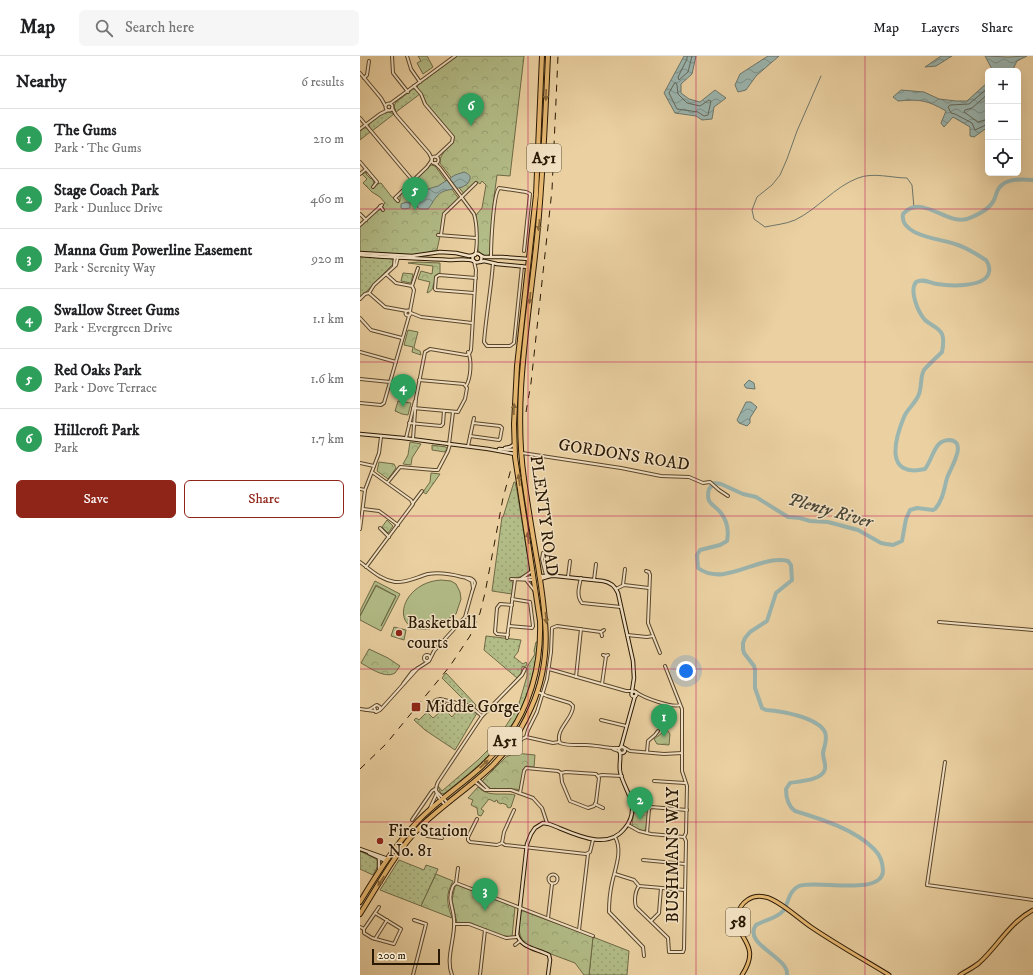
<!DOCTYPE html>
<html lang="en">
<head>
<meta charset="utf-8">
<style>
	:root { --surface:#fff; --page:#f6f6f6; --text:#202124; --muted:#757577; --line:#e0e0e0; --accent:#8f2418 }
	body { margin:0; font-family:"IM FELL DW Pica",serif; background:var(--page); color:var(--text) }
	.controls { position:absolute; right:12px; top:12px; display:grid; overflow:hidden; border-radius:6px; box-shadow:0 4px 16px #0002 }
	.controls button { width:36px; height:36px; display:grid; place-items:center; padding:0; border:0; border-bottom:1px solid var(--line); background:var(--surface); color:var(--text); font:20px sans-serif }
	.scale { position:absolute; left:12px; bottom:10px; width:68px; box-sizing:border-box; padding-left:4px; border:2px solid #291803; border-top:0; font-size:11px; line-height:14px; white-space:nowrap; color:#291803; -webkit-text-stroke:3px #f2e1c3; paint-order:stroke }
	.you { position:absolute; left:326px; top:615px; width:14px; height:14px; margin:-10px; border:3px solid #fff; border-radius:50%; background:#1a73e8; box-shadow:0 0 0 6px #1a73e833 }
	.badge { display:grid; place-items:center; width:26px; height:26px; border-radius:50%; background:var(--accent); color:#fff; font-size:13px; font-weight:700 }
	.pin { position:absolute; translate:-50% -33px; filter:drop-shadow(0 1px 2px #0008) }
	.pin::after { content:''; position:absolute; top:21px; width:14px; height:12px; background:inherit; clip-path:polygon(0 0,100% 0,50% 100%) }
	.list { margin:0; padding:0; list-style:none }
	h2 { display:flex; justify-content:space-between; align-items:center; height:52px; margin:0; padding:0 16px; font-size:17px }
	h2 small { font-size:13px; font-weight:400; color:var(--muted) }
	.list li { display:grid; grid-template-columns:26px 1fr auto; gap:12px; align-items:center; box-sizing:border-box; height:60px; padding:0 16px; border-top:1px solid var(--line) }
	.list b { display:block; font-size:15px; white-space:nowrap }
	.list p { margin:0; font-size:13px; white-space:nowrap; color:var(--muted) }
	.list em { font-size:13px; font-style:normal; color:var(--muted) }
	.actions { display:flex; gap:8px; padding:12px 16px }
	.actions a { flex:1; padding:9px 0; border:1px solid var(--accent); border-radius:6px; text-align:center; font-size:14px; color:var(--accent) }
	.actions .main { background:var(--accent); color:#fff }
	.icon { flex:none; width:22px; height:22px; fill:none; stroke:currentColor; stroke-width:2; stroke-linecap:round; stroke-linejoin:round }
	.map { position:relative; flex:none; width:673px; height:919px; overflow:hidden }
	header { display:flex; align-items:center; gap:24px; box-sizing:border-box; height:56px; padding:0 20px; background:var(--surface); border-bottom:1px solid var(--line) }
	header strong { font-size:19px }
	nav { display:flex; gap:22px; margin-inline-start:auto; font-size:14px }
	.search { width:280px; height:36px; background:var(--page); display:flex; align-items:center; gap:10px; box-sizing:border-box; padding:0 14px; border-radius:6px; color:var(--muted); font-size:15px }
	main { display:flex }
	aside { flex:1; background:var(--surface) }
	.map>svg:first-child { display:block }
</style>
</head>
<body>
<header>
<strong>Map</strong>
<div class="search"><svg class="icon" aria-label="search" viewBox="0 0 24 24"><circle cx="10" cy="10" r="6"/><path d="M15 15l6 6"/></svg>Search here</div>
<nav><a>Map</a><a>Layers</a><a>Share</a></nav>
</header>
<main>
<aside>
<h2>Nearby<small>6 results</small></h2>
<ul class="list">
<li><span class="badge" style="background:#2e9e5b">1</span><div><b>The Gums</b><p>Park · The Gums</p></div><em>210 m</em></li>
<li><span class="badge" style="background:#2e9e5b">2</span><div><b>Stage Coach Park</b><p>Park · Dunluce Drive</p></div><em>460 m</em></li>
<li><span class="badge" style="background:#2e9e5b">3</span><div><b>Manna Gum Powerline Easement</b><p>Park · Serenity Way</p></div><em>920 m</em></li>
<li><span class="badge" style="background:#2e9e5b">4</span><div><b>Swallow Street Gums</b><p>Park · Evergreen Drive</p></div><em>1.1 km</em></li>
<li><span class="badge" style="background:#2e9e5b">5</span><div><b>Red Oaks Park</b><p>Park · Dove Terrace</p></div><em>1.6 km</em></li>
<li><span class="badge" style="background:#2e9e5b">6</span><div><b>Hillcroft Park</b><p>Park</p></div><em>1.7 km</em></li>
</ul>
<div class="actions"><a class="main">Save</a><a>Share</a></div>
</aside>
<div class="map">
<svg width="673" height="919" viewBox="0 0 673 919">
	<defs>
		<pattern id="grass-dots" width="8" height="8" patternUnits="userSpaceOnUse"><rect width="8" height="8" fill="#b3bd88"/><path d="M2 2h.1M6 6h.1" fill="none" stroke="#9aa274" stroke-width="1.8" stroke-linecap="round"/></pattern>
		<pattern id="park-crowns" width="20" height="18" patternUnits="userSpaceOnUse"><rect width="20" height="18" fill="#b3bd88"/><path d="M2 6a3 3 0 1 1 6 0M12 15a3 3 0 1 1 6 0" fill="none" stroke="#9aa274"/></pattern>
		<pattern id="water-waves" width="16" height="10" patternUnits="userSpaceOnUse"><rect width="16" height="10" fill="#9bb5af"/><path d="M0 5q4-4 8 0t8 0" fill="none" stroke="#7e928c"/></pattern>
	</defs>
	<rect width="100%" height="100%" fill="#ebd1a2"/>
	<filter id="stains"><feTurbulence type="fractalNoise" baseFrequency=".005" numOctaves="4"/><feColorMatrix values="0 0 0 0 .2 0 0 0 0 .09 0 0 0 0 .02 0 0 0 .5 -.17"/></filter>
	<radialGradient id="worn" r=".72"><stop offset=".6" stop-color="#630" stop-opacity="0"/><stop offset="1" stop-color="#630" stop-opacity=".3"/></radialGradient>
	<g fill="url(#grass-dots)" stroke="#6e6a46">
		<path d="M 53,33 L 55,33 L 60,38 L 36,56 L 34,50 L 36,46 Z"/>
		<path d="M 24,56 L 29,56 L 34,58 L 12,75 L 9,71 L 9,68 Z"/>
		<path d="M 4,72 L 7,72 L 10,76 L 0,84 L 0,75 Z"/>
		<path d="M 0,200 L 29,202 L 33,204 L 33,208 L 0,242 Z"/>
		<path d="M 154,426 L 155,426 L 157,435 L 170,514 L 170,516 L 160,521 L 151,522 L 151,524 L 153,527 L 152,538 L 132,535 L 142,461 L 143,461 Z"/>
		<path d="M 126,580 L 161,584 L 158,596 L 154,601 L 163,608 L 166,606 L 167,608 L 166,610 L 162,611 L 161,617 L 157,622 L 124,594 Z"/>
		<path d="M 176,586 L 178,586 C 174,627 161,666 131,697 C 117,712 101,724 85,737 L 81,738 L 78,730 L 82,735 L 118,704 L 135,687 L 158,651 L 167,620 L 167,611 L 175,598 L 174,595 Z"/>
		<path d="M 86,617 L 116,649 L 115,652 L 110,649 L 103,646 L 103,643 L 82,622 Z"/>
		<path d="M 102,649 L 110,651 L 117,657 L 95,694 L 65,674 L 54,664 L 56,662 L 59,664 L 67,656 L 73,662 L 84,653 L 92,661 Z"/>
		<path d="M 0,795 L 18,804 L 19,808 L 13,819 L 0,813 Z"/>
		<path d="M 39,804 L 64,814 L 66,809 L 78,813 L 61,850 L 20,834 Z"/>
		<path d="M 233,881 L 269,895 L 267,919 L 229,919 Z"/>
	</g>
	<g fill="url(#park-crowns)" stroke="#6e6a46">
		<path d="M 58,0 L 67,0 L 73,11 L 63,18 L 57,7 L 61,5 Z"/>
		<path d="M 97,0 L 164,0 L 150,120 L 137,119 L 133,149 L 130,197 L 128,200 L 121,199 L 118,194 L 116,159 L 122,152 L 126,129 L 122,125 L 120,128 L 116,125 L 104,138 L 80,107 C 79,95 94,91 94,81 L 65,47 L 62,38 L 57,32 L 58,29 Z"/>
		<path d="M 71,109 L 75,110 L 99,143 L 83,159 L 81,176 L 78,178 L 77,180 L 80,180 L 77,194 L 57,199 L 0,196 L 0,171 L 18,154 L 24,153 L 22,150 L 25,147 L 20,141 L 12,136 L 3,127 L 7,123 L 2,118 L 7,116 L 6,118 L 11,123 L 12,122 L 14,127 L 12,132 L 13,133 L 17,128 L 21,127 L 31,140 L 38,146 L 40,145 L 40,139 Z"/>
		<path d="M 58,206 L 80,207 L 80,217 C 71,222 77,234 67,237 L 70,226 L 58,223 L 61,215 L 72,218 L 73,210 L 48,207 Z"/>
		<path d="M 43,217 L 53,218 L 51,227 L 41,225 Z"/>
		<path d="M 48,274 L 58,276 L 54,291 L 55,293 L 60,295 L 61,299 L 52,296 L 53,291 L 44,289 Z"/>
		<path d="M 38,345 L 51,347 L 48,359 L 42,358 L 35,355 Z"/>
		<path d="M 50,386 L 61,388 L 52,402 L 51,409 L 43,408 L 48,399 Z"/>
		<path d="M 72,389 L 86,391 L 87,392 L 85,396 L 72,394 Z"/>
		<path d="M 19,406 L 34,408 L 36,412 L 28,423 L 17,415 Z"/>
		<path d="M 71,417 L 80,418 L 66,438 L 63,436 L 70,426 Z"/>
		<path d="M 27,464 L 33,470 L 28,477 L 22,471 Z"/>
		<path d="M 9,593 L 28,602 L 40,610 L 35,617 C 25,623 10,612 1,607 Z"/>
		<path d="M 306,674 L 308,675 L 310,678 L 309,689 L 297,688 L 294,683 Z"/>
		<path d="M 155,697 L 175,699 L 174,711 L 166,710 L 163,713 L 161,731 L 159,734 L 131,733 L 122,726 L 124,723 L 146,701 Z"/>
		<path d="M 118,731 C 129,742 142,736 155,739 L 151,751 L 149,752 L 147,751 L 147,749 L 142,747 L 141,748 L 137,746 L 138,745 L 136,744 L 135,746 L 129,743 L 121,753 L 124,755 L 121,760 L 118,759 L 117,752 L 111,749 L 113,744 L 108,742 Z"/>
		<path d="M 274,747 L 282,748 L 282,751 L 287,751 L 288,753 L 286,773 L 283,775 L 272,770 C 272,762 276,755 274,747 Z"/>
		<path d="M 76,818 L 93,825 C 85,840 87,847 92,862 L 61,850 Z"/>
		<path d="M 97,829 L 155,851 L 152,881 L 140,879 L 111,867 L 97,867 L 92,844 L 95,830 Z"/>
		<path d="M 161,855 L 163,855 L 233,881 L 229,919 L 224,919 L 215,907 L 167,889 C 156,879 159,868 161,855 Z"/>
	</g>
	<g fill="#b3bd88" stroke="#6e6a46" fill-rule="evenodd">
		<path d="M 81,524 L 91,525 L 96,528 L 100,536 L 101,543 L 96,558 L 80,568 L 81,570 C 27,588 35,527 81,524 Z"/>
		<path d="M 15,525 L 40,538 L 21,575 L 0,564 L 0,555 ZM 16,529 L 36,540 L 21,570 L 36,540 L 16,530 L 0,560 Z"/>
		<path d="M 34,571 L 46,574 L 44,584 L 31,580 Z"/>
	</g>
	<g fill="url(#water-waves)" stroke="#6d766a">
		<path d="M 324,0 L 336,0 L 332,18 L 321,28 L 321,37 L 329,43 L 340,46 L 355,34 L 366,42 L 354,51 L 352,63 L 342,64 L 336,60 L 315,57 L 304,37 Z"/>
		<path d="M 408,0 L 419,0 L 396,20 L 386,34 L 378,36 L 375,29 L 380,18 Z"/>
		<path d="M 581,0 L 592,0 L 576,10 L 565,11 Z"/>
		<path d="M 625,0 L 648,1 L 667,0 L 657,5 L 652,15 L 633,15 Z"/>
		<path d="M 628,26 L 628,71 L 614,81 L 610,80 L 610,71 L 593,61 L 584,71 L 581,67 L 586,55 C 567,44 560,43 538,45 L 533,41 L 541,34 L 564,36 L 579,43 L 596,45 L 607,45 Z"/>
		<path d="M 104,116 C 107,117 111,119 110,123 C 108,134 89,132 82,136 C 75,140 73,147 68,153 L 60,153 L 57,151 L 58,145 L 68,133 L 78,130 L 95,119 Z"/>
		<path d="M 46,146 L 50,147 L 50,152 L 44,153 L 41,152 L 41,148 Z"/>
		<path d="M 389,324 L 394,327 L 395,333 L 386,332 L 384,329 Z"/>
		<path d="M 386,346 L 391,346 L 397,351 L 390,362 L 390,367 L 387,370 L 379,367 L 377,364 Z"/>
	</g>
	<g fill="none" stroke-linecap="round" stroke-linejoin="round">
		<g stroke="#626659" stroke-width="1">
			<path d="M 327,0 L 327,3 L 318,21 L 319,24 L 328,16 L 332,0"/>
			<path d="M 316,27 L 317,29 L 318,38 L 327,47 L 340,50 L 349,44 L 351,45 L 348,59 L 344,60 L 338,56 L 317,53 L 309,37 L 314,28 Z"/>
			<path d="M 628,32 L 609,48 L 590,49 L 588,51 L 591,57 L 595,58 L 612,67 L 615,74 L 628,68"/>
			<path d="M 628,38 L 612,52 L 605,54 L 604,56 L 618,66 L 628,63"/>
		</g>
		<path stroke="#6d766a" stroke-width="1" d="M 461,20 L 437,75 L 427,103 L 420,119 L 412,129 L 397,141 L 392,154 L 394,163 L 405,171 C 414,169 426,168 435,164 C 458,153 474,131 498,122 C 513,116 532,122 547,122 L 552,129 L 554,152"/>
		<path stroke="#9bb5af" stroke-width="4" d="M 427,919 C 427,918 427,914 426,913 C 422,900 383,886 396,869 C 404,864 416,863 423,855 C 429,847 428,835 439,830 C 454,823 522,841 523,815 C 523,806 520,799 514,793 C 494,773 461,763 435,755 C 428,750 426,741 426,733 L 430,727 C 439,725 462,725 465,713 C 466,708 463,702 463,697 C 464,690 468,684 465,676 C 457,661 421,655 406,654 L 402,652 L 395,632 L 395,614 L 394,610 L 384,597 L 383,593 L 383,587 L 385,582 L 390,576 L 407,565 L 416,537 L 432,524 L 431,509 L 428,505 C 399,498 365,532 338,512 L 337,499 L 340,494 L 360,489 L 367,485 C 369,475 367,465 361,457 C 354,448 345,448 349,433 L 354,427 L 361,428 L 383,438 L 396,441 L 428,461 L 440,462 L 450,465 L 468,466 L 498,474 L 521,487 L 526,488 L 533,489 L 542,485 L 546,463 L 550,454 L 557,452 L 573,454 L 575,453 C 583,444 584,433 587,422 C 590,413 608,386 590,384 C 586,384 582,385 579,388 C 573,394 571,405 565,413 C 525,422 534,385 544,361 C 547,353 556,347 559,338 C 562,330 560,321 564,314 C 569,308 576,302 582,296 C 583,291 584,283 582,278 C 579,271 570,269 565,264 C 558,256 549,235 556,226 C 563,222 570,227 577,228 C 589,230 626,232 629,216 C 630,212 628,207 626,204 C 616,198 606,191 595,188 C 582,183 539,180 543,158 C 561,137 586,169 607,163 C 617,159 629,154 634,144 C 636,140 636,136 639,132 C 646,122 662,123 673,124"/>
		<defs>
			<g id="street">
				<path d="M 32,0 L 33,17 L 48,36"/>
				<path d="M 47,0 L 51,13 L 60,26"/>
				<path d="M 0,17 L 21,42 L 25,49"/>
				<path d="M 4,22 L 7,19 L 9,5"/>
				<path d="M 54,30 L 61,38 L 65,48 L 93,81 L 92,86 L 76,101"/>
				<path d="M 31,47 L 95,0"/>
				<circle cx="29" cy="51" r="3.5"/>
				<path d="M 32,52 L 36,59 L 69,97 L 72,103"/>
				<path d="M 0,62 L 53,125"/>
				<path d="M 0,73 L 20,58 L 28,54"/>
				<circle cx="75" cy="104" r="3.5"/>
				<path d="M 0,106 L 17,126 L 13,131"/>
				<path d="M 75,107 L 80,112 L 114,158 C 117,167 118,189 115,199"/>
				<path d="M 0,118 L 6,113"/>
				<path d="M 38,145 L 35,142 L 67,111 L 72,104"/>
				<path d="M 20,150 L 23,154"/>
				<path d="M 0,158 L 6,164"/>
				<path d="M 0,169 L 22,149"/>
				<path d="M 78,179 L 116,182"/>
				<path d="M 81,179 L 84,158 L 116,127"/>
				<path d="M 131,201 C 131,190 133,139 139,132 L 166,136 L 170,138 L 164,195"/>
				<path d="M 133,207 C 131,234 126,260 124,286 L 127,290 L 150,290 L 154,287 L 162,210"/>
				<path d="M 34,210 L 35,200"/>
				<path d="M 26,218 L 36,227 L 52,230 L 54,234 L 50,255"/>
				<path d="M 52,230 L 58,212"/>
				<path d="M 9,237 L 25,251 L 47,255"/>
				<path d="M 114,237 L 76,234 L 75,233 L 76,221 L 79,219 L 116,222"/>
				<path d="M 0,243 L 5,238 L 9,237 L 14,229 L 36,209 L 38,201"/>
				<circle cx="48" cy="257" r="2.5"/>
				<path d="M 51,257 L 61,261 L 112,267"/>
				<path d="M 0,262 L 11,274 L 42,282"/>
				<path d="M 0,296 L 36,306"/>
				<path d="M 0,323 L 30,326"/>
				<path d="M 106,330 C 111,322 112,304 108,296"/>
				<path d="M 0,347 L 21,349 L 24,347 L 49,260"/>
				<path d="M 53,352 L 98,356 L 105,343 L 107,332 L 104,328 L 59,324"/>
				<path d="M 49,367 L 81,370 L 83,368 L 84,355"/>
				<path d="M 110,380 L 139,384 L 140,383 L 142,372 L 140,370 L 113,367"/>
				<path d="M 46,382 L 55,345"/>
				<path d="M 53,383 L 56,342 L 65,296 L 70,293 L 106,299 L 109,298 L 111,294 L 116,214 L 114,205"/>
				<path d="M 89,388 L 93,356"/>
				<path d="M 108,390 L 114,362"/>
				<path d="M 162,397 L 261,412 L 301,420 L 329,421 L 343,427 L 350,426 L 359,434 L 368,440"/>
				<path d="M 0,407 L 14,410"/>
				<path d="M 28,426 L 40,411 L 74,414 L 78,414 L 88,395 L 90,388"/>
				<path d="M 0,433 L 5,434"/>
				<path d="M 53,447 L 62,435"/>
				<path d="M 3,453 L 19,455 L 38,469"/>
				<path d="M 20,472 L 29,481"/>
				<path d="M 0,473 L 5,434 L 19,397 L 21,381"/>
				<path d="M 183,497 L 182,503 L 186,519"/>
				<path d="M 0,506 C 11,514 21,524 35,526 C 47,527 57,521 68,518 C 80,516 91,518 102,521 C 108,522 113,521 115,527 L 112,536"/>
				<path d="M 6,511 L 53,448 L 51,444 L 12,416"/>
				<path d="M 286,515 L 289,516 L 290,519 L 288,567 L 300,597"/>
				<path d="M 208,521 L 210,505"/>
				<path d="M 106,522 L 112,525 L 113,532"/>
				<path d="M 162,522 L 172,515"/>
				<path d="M 221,522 C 219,531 216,540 222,547 L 261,551"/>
				<path d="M 151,523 L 173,524"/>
				<path d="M 160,523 L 172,521"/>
				<path d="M 234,524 L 236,508"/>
				<path d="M 167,525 L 174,534"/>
				<path d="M 263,529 L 265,513"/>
				<path d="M 256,533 L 264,529 L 289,532"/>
				<path d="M 579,566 L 673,574"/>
				<path d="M 149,570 L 172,572 L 173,570 L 170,546 L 152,543"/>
				<path d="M 148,579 L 137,578 L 135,576 L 137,552 L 140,548 L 152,549"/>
				<path d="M 267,579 L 287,581 L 293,580"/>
				<path d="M 242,580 L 241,576 L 244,574"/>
				<path d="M 147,582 L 155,524"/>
				<path d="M 243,599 L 246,600 L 248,599"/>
				<circle cx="67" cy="602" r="3"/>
				<path d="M 70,603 L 74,595 L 105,561 L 112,536"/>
				<path d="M 189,613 L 266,635 L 272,635"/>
				<path d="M 216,621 L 221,573"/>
				<path d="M 43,628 L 52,616 L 69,605"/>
				<path d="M 242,628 L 246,600"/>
				<path d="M 178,636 L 187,640 L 210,647 L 213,650 C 214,662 194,674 200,687 C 208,690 218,689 226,689 C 237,689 248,693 259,692"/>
				<path d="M 276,636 C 284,642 312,652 320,649"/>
				<path d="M 80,643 L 110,650 L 122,660"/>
				<circle cx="78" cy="648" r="4.5"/>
				<path d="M 83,650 L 92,647"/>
				<path d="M 0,653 L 15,655"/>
				<path d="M 21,653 L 58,612"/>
				<path d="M 6,654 C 12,654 13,650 17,649 L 20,651 L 20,654 L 16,656 L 14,651"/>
				<path d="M 241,664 L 266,670"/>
				<path d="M 166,681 L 193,687 L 199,686"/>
				<path d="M 265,692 L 270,695 L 304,698 L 322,697"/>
				<path d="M 253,693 L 259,695"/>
				<path d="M 152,696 L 162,683 L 166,681 L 168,674 L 177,656 L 187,623 L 191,596 L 192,572 L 197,570 L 241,576"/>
				<path d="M 287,696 L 288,685 L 295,679 L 298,675"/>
				<path d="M 585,706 L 567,829 L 673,844"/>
				<path d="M 238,720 L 242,719 L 262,720"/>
				<path d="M 118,723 L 129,734"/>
				<path d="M 294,725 L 325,727"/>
				<path d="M 115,726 L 125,734 L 151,734 L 173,742 L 182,752 L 187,767"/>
				<path d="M 75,734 L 87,746"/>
				<path d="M 160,737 L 164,715 L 166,712 L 198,715 L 201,717 L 206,716 L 236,718 L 239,722 L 236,746 L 234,750 L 228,752 L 210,745 L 202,726 L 201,717"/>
				<path d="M 235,748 L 243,752"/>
				<path d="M 85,749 C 78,741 73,736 78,726 L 122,660 L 162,619 L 165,613"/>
				<path d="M 70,752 L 76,739"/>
				<path d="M 117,763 L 108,781 L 108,784 L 110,786 L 137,789 L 142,787 L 145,789 L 226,798 L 230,796 L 233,784"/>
				<path d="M 52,764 L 72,735 L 75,733"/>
				<path d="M 268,769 L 279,775 L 291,778 L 324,781"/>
				<path d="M 59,774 L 67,780 L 82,782"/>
				<path d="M 287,777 L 289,753 L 291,751 L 327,754"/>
				<path d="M 255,781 C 263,794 255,813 252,827 C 250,836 249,846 249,856 L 283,891 L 284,900"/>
				<path d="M 142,787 L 144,776 L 154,754"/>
				<path d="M 283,804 L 325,808"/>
				<path d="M 255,818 L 274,824 L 279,830 L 325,834"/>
				<circle cx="193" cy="823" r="4.5"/>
				<path d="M 96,827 L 233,880"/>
				<path d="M 279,830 C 275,835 274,845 276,851 L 308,882 L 309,896 L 323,896 L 324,893 L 326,785 L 324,781 L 326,777 L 327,730 L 322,715 L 322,653 L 305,610"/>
				<path d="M 15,857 L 19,851"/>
				<path d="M 188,862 L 192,828"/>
				<path d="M 291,865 L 299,857 L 301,832"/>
				<path d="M 94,868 L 109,868 L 146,882 L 157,881"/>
				<path d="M 0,871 L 4,873 L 4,877 L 12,882 L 34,888 L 41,873 L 15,857 L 4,873"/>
				<path d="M 219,874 L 228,798"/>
				<path d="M 15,883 L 27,864"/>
				<path d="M 155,889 L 160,885"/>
				<path d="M 53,919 L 66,868 L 54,864"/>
				<path d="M 92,919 C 85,902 96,881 94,863 C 93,849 87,844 93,830 L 96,827 L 98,812"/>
				<path d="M 120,919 L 125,874"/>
			</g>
			<g id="secondary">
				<path d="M 0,197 L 52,200 L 80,196 L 96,197 L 109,200 L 115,199"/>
				<circle cx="117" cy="202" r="4.5"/>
				<path d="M 0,199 C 30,202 60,202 89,204 C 97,204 106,202 114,205"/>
				<path d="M 120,199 L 124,201 L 142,201 L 169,203"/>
				<path d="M 120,206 L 124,205 L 137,208 L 168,211"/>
				<path d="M 0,378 L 43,382 L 128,393 L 155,398"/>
				<path d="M 145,392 L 150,391 L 155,388"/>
				<path d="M 139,393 L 155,394"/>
				<path d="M 179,520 L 196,520 L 243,525 C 250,526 255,530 258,537 L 273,605 L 274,622 L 272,635"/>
				<path d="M 180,523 L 190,520"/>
				<circle cx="274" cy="638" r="2.5"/>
				<circle cx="262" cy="694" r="3"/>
				<path d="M 261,691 L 275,640"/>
				<path d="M 0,793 L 28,803"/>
				<path d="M 9,797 L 26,805"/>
				<path d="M 19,813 L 19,802"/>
				<path d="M 188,919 L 190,904 L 189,899 C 178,893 160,892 157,878 L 167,788 L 171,778 L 175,772 L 183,767 L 189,768 C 211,776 246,797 265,772 C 270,766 273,758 272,749 C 270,737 262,727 260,715 C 259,708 261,703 260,696"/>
			</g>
			<g id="primary">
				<path d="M 382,919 C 403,887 374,884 378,859 C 380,846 392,838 405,841 C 418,843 439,863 451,871 C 476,888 503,903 529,919"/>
				<path d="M 600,919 C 606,915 613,912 619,907 C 638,890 649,867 673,854"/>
			</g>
			<g id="highway">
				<path d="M 0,846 C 17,818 35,789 58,765 C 77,745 100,730 120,712 C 163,672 182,624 180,565 L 155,401 L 154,368 L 157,310 L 176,139 L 182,0"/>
				<path d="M 0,858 C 19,828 36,795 61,770 C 84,748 110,731 132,710 C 149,693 162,673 171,652 C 193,603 186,561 178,510 C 173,481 168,452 164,423 C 153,346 168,267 176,191 C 183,127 185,64 188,0"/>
			</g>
		</defs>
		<use href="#street" stroke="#5a462b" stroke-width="4"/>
		<use href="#secondary" stroke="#291803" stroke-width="4.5"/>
		<use href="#primary" stroke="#291803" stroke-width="5"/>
		<use href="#highway" stroke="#291803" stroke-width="6"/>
		<use href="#street" stroke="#f2e1c3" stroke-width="2"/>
		<use href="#secondary" stroke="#f2e1c3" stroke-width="2.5"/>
		<use href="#primary" stroke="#e6b871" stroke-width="3"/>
		<use href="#highway" stroke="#e6b871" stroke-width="4"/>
		<g stroke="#291803" stroke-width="1" stroke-dasharray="7 7" stroke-linecap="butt">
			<path d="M 166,356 L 171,327 L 192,134 L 198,0"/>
			<path d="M 0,713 L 26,688 L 90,610 L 110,580 L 120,557 L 125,537 L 143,442 L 151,413"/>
		</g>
	</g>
	<defs><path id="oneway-solid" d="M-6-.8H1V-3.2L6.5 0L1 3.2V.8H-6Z"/></defs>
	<g fill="#88683a">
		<use href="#oneway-solid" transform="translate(186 39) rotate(92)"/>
		<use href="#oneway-solid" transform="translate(179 169) rotate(96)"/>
		<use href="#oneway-solid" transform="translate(170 242) rotate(96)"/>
		<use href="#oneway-solid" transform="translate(154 353) rotate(-88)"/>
		<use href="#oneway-solid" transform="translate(159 424) rotate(-98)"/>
		<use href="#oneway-solid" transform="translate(168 482) rotate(-98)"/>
		<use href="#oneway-solid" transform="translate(186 562) rotate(84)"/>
		<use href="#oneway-solid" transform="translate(124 708) rotate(-43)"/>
		<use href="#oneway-solid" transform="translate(21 825) rotate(123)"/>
	</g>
	<path fill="none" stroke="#c2185b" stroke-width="1" stroke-opacity="0.55" d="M 168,0 L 168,919M 336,0 L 336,919M 505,0 L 505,919M 0,153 L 673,153M 0,306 L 673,306M 0,460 L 673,460M 0,613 L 673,613M 0,766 L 673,766"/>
	<g fill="#8f2418" stroke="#f2e1c3" stroke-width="1.5">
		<circle cx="39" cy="577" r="4"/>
		<rect x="51" y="646" width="10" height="10" rx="2"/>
		<circle cx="20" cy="785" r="4"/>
	</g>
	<g text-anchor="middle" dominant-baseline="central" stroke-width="3" stroke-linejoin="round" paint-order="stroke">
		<g fill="#f2e1c3" stroke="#65543d" stroke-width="1">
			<rect x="167" y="88" width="34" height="28" rx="3"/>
			<rect x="128" y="671" width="34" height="28" rx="3"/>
			<rect x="366" y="852" width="24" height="28" rx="3"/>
		</g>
		<g font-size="16" font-weight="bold" fill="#291803">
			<text x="184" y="102">A51</text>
			<text x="145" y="685">A51</text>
			<text x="378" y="866">58</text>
		</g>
		<g font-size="17" fill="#291803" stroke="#f2e1c3">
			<text transform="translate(264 399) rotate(9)">GORDONS ROAD</text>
			<text transform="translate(184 460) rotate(82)">PLENTY ROAD</text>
			<text transform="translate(313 799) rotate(-90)">BUSHMANS WAY</text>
		</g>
		<g font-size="17" fill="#291803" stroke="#f2e1c3" text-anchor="start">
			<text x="47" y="567">Basketball<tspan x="47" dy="20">courts</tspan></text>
			<text x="65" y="651">Middle Gorge</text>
			<text x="28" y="775">Fire Station<tspan x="28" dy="20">No. 81</tspan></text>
		</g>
		<g font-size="18" font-style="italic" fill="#4b4737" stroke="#f2e1c3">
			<text transform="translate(470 455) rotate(16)">Plenty River</text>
		</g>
	</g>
	<rect width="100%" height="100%" filter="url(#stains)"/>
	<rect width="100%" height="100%" fill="url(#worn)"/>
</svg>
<div class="controls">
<button>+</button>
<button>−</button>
<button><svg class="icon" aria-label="locate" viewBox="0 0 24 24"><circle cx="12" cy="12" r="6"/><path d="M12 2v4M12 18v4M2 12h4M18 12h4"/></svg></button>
</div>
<div class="scale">200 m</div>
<div class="you"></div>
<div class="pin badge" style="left:304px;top:681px;background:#2e9e5b">1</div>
<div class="pin badge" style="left:280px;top:764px;background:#2e9e5b">2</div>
<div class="pin badge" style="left:125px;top:855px;background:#2e9e5b">3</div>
<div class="pin badge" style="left:43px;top:351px;background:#2e9e5b">4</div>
<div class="pin badge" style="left:55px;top:154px;background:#2e9e5b">5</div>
<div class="pin badge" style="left:111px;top:70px;background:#2e9e5b">6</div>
</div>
</main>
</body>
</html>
